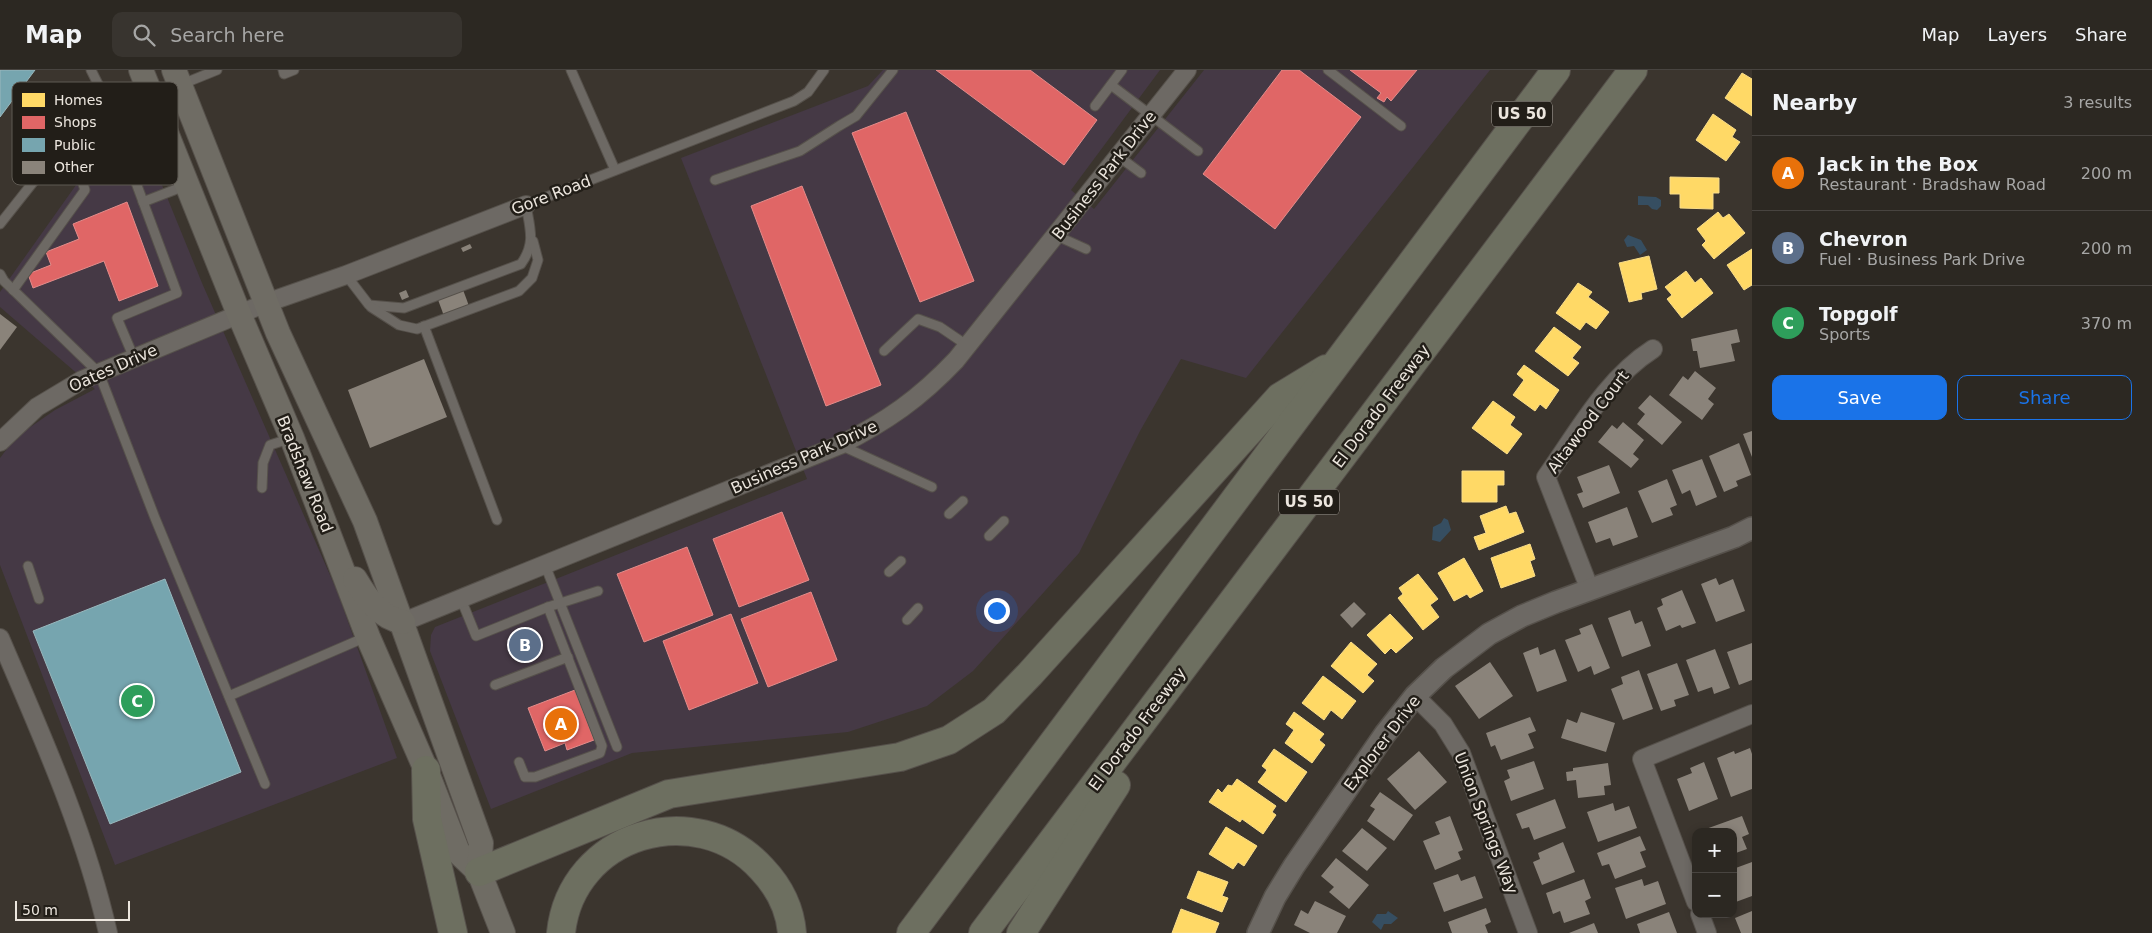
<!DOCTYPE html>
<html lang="en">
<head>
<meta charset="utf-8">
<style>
	:root { --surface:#2c2822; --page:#38342f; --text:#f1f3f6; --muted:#a6a6a5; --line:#484440; --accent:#1a73e8 }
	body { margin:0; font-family:"DejaVu Sans",sans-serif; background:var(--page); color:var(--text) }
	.controls { position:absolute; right:15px; bottom:15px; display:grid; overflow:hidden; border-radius:10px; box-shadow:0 2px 8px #0003 }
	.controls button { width:45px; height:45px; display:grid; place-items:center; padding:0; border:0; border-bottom:1px solid var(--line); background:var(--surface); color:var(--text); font:25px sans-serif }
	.scale { position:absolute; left:15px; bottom:12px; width:115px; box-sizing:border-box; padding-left:5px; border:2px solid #ece6de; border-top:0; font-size:14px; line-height:18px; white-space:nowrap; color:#ece6de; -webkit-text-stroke:4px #221e18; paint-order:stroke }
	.you { position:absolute; left:996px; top:540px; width:18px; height:18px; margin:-12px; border:4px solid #fff; border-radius:50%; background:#1a73e8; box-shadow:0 0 0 8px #1a73e833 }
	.badge { display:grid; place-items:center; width:32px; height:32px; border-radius:50%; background:var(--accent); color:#fff; font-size:16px; font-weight:700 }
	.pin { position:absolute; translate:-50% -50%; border:2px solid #fff; box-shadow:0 1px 5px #0006 }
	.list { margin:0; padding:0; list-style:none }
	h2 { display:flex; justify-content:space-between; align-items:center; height:65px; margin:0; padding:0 20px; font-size:21px }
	h2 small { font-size:16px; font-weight:400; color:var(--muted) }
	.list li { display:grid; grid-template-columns:32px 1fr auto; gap:15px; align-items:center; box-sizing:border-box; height:75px; padding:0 20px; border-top:1px solid var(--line) }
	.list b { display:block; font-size:19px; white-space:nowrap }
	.list p { margin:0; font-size:16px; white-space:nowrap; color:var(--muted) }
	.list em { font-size:16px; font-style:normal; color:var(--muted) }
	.actions { display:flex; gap:10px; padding:15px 20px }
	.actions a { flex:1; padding:11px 0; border:1px solid var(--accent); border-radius:10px; text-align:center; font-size:18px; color:var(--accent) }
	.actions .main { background:var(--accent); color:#fff }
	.icon { flex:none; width:28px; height:28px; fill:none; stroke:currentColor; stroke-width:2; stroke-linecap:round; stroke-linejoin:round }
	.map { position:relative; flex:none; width:1752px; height:863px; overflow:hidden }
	header { display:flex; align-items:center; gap:30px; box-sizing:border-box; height:70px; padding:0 25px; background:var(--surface); border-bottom:1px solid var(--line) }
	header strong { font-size:24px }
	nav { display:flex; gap:28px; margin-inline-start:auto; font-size:18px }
	.search { width:350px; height:45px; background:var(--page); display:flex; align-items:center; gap:12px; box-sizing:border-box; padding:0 18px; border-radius:10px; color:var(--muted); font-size:19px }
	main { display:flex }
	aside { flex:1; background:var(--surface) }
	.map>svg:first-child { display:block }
</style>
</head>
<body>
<header>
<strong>Map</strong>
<div class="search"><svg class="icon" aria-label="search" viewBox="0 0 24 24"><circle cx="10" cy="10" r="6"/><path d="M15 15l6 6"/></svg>Search here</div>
<nav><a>Map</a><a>Layers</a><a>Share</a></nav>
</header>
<main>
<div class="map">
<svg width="1752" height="863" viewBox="0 0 1752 863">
	<rect width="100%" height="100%" fill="#3b352e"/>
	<g fill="#453945">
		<path d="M 883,0 L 1160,0 L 1071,120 L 1094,139 L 1204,0 L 1490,0 L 1246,308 L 1181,289 L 1140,361 L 1079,483 L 973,601 L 927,636 L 848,662 L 632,683 L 491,739 L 430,581 L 431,565 L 435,557 L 807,409 L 681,88 L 868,16 Z"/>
		<path d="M 127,29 L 202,213 L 337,521 L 397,688 L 115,795 L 0,495 L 0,388 L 16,367 L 55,340 L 95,319 L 0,237 L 0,222 L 86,101 L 79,84 Z"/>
	</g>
	<g fill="#364e61">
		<path d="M 1638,126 L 1656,127 L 1661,130 L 1661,136 L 1657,140 L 1652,139 L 1648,135 L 1638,135 Z"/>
		<path d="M 1628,165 L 1641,170 L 1647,180 L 1640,185 L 1634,176 L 1627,177 L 1624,170 Z"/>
		<path d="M 1444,448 L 1448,450 L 1451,460 L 1440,472 L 1432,470 L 1433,457 L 1441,453 Z"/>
		<path d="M 1388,841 L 1398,848 L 1391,854 L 1384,854 L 1381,860 L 1372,852 L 1377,844 L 1386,844 Z"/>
	</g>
	<g fill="#ffd966" stroke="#f9dd8a">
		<path d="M 1742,3 L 1752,9 L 1752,46 L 1725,28 Z"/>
		<path d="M 1713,44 L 1736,60 L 1732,67 L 1740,72 L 1726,91 L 1696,70 Z"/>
		<path d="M 1670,107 L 1719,108 L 1719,123 L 1713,123 L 1713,139 L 1680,138 L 1680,124 L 1670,124 Z"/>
		<path d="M 1718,142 L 1723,148 L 1729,144 L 1745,163 L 1714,189 L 1702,175 L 1706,171 L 1697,159 Z"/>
		<path d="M 1752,179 L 1752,215 L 1744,220 L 1727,195 Z"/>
		<path d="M 1649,186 L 1657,219 L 1641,223 L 1642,229 L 1629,232 L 1619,193 Z"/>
		<path d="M 1686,201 L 1695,213 L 1701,208 L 1713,223 L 1682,248 L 1667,229 L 1672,225 L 1665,217 Z"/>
		<path d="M 1578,213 L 1592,222 L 1588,227 L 1609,242 L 1596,259 L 1586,252 L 1580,260 L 1556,243 Z"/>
		<path d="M 1554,257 L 1581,277 L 1572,288 L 1579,293 L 1568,306 L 1535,281 Z"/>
		<path d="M 1524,295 L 1559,320 L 1546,339 L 1540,334 L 1535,341 L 1513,325 L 1524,310 L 1517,304 Z"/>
		<path d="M 1493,331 L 1515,347 L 1510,355 L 1522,364 L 1507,384 L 1472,358 Z"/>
		<path d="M 1462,401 L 1504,401 L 1504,415 L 1497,415 L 1497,432 L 1462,432 Z"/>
		<path d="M 1506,436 L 1509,444 L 1516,442 L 1524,462 L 1479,480 L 1474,467 L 1486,463 L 1480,446 Z"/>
		<path d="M 1530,474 L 1535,489 L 1530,491 L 1535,506 L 1501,518 L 1491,488 Z"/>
		<path d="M 1464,488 L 1483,521 L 1470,528 L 1467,524 L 1454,531 L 1438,503 Z"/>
		<path d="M 1418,504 L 1438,529 L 1430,535 L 1439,547 L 1423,560 L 1398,528 L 1403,524 L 1399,518 Z"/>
		<path d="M 1390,544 L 1413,568 L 1396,583 L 1391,578 L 1385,584 L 1367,565 Z"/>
		<path d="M 1351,572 L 1377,594 L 1367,605 L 1374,611 L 1363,623 L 1331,596 Z"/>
		<path d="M 1323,606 L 1356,631 L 1342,649 L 1331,640 L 1324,650 L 1302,633 Z"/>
		<path d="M 1294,642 L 1324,664 L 1319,670 L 1325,675 L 1312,693 L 1285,673 L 1294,660 L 1286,654 Z"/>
		<path d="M 1274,679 L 1307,702 L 1286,732 L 1258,712 L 1267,700 L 1262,696 Z"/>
		<path d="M 1237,709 L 1276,736 L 1272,742 L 1276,745 L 1263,764 L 1242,749 L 1240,752 L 1209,732 L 1218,719 L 1222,723 L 1228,715 L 1232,716 Z"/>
		<path d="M 1226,757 L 1257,776 L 1244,796 L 1238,792 L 1233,799 L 1209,784 Z"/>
		<path d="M 1198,801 L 1228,812 L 1222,826 L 1228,828 L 1222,842 L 1187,828 Z"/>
		<path d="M 1181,839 L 1219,853 L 1215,863 L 1172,863 Z"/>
	</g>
	<g fill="#e06666" stroke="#e48c8a">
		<path d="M 936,0 L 1030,0 L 1097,50 L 1064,95 Z"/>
		<path d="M 1282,0 L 1299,0 L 1361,47 L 1275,159 L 1203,104 Z"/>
		<path d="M 1350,0 L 1417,0 L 1391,31 L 1387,27 L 1384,32 L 1377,28 L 1381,23 Z"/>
		<path d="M 906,42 L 974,211 L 920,232 L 852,63 Z"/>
		<path d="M 802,116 L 881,315 L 826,336 L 751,136 Z"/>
		<path d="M 127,132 L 158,216 L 119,231 L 104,191 L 33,218 L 28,204 L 51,195 L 46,182 L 79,169 L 73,154 Z"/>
		<path d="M 782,442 L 809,510 L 739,537 L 713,469 Z"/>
		<path d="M 687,477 L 713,545 L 644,572 L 617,504 Z"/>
		<path d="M 811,522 L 837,590 L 768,617 L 741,549 Z"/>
		<path d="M 731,544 L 758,613 L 689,640 L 663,571 Z"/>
		<path d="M 575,620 L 594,670 L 567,680 L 565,673 L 545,681 L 528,638 Z"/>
	</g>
	<g fill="#76a5af" stroke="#99b8bd">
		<path d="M 0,0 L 35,0 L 0,47 Z"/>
		<path d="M 165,509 L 241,702 L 110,754 L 33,561 Z"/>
	</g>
	<g fill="#8a837a">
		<path d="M 470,174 L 472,178 L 463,182 L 461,178 Z"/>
		<path d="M 462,217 L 469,236 L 444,246 L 437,227 Z"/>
		<path d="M 406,220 L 409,227 L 402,230 L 399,223 Z"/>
		<path d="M 0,244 L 17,257 L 0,280 Z"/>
		<path d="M 1737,259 L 1740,272 L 1731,274 L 1735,291 L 1700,298 L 1697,281 L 1693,281 L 1691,269 Z"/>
		<path d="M 424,289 L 447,347 L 370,378 L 348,320 Z"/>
		<path d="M 1695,301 L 1716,318 L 1708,329 L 1714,334 L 1702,350 L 1669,325 L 1683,306 L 1688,310 Z"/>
		<path d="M 1650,325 L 1682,352 L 1662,375 L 1637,354 L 1645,344 L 1638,338 Z"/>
		<path d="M 1623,352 L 1644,370 L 1633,384 L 1639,389 L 1631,398 L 1598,372 L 1612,355 L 1617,359 Z"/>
		<path d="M 1752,361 L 1752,387 L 1743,364 Z"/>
		<path d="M 1739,373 L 1751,405 L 1736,411 L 1738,416 L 1724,422 L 1709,386 Z"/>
		<path d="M 1702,389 L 1717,427 L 1696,436 L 1690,420 L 1682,424 L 1672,400 Z"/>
		<path d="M 1609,395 L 1620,423 L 1583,438 L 1577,424 L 1583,422 L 1577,407 Z"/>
		<path d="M 1667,409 L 1677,435 L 1670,438 L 1673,445 L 1652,453 L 1638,421 Z"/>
		<path d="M 1627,437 L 1638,467 L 1613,476 L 1610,468 L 1596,473 L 1588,452 Z"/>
		<path d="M 1716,508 L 1719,515 L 1733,509 L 1745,541 L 1716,552 L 1701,514 Z"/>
		<path d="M 1682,520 L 1696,553 L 1682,558 L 1680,555 L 1666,561 L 1657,538 L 1663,535 L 1661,529 Z"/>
		<path d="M 1354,532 L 1366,544 L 1352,558 L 1340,545 Z"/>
		<path d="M 1630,540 L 1635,554 L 1642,551 L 1651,576 L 1622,587 L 1608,548 Z"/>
		<path d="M 1592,554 L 1610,598 L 1594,605 L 1591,596 L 1578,602 L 1565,570 L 1581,564 L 1579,559 Z"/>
		<path d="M 1752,573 L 1752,610 L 1739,615 L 1727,582 Z"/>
		<path d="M 1538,577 L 1540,585 L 1555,579 L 1567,611 L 1537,622 L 1523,583 Z"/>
		<path d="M 1715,579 L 1730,618 L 1714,624 L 1712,617 L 1698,622 L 1686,590 Z"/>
		<path d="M 1490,592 L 1513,626 L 1479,649 L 1455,616 Z"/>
		<path d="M 1677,593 L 1689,625 L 1674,630 L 1676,636 L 1661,641 L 1647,604 Z"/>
		<path d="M 1639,600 L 1653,639 L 1623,650 L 1611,619 L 1623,614 L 1621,607 Z"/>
		<path d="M 1581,642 L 1615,653 L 1606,682 L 1561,668 L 1567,649 L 1577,653 Z"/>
		<path d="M 1530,647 L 1536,661 L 1528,664 L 1534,678 L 1501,690 L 1495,675 L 1491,677 L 1486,663 Z"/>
		<path d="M 1750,678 L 1752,684 L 1752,719 L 1731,727 L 1717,688 L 1734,681 L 1735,684 Z"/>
		<path d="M 1419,681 L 1447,712 L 1415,740 L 1387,709 Z"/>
		<path d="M 1534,691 L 1544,719 L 1511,731 L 1504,711 L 1510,708 L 1507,700 Z"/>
		<path d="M 1704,692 L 1718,729 L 1689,741 L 1677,709 L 1692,703 L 1690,698 Z"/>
		<path d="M 1608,693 L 1611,715 L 1604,716 L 1605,725 L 1578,728 L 1576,710 L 1567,711 L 1566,702 L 1573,701 L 1573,698 Z"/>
		<path d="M 1380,722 L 1413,745 L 1394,771 L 1367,751 L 1375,739 L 1370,736 Z"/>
		<path d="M 1555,729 L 1566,758 L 1534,770 L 1529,757 L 1522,759 L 1516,744 Z"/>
		<path d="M 1613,733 L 1615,741 L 1629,736 L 1637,758 L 1598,772 L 1587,742 Z"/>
		<path d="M 1450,746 L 1463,780 L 1458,782 L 1461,789 L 1435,800 L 1423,771 L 1440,764 L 1435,752 Z"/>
		<path d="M 1742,746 L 1749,764 L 1742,767 L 1747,779 L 1733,784 L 1733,762 L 1704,762 L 1703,760 Z"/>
		<path d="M 1362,758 L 1387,778 L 1367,801 L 1342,781 Z"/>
		<path d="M 1640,766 L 1646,780 L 1640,782 L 1646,797 L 1615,809 L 1609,794 L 1602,796 L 1597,783 Z"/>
		<path d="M 1563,772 L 1575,802 L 1542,815 L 1533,792 L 1540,789 L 1538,783 Z"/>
		<path d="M 1336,788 L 1369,815 L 1349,839 L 1329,822 L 1334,817 L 1321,806 Z"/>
		<path d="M 1752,792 L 1752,826 L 1733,833 L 1733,799 Z"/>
		<path d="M 1458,804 L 1461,811 L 1475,806 L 1483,828 L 1444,842 L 1433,813 Z"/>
		<path d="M 1584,809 L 1591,828 L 1585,831 L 1590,844 L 1564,853 L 1560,841 L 1553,844 L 1546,823 Z"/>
		<path d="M 1642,809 L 1644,816 L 1658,811 L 1666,834 L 1626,849 L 1615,818 Z"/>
		<path d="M 1315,831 L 1346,846 L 1337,863 L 1310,863 L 1294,855 L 1301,840 L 1308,844 Z"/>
		<path d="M 1486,838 L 1491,852 L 1485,855 L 1488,863 L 1452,863 L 1448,852 Z"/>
		<path d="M 1752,841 L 1752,863 L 1741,863 L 1735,848 Z"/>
		<path d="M 1669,842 L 1677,863 L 1640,863 L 1637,854 Z"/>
		<path d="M 1594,853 L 1598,863 L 1569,863 Z"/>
	</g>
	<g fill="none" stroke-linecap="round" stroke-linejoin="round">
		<defs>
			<g id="service">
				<path d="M 91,0 L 103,24 L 177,223 L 117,248 L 134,288"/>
				<path d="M 283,0 L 284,4 L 294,0"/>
				<path d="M 571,0 L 615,100"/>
				<path d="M 1328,0 L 1401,56"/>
				<path d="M 180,15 L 217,0"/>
				<path d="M 1111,15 L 1198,81"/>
				<path d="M 1095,36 L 1122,0"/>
				<path d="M 1118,86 L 1141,103"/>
				<path d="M 715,110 L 800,81 L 839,56 L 856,46 L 893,0"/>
				<path d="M 143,132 L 187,115"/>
				<path d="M 0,154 L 103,24"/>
				<path d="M 1055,165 L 1086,179"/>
				<path d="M 0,204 L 4,211 L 99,303 L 155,448 L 265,714"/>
				<path d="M 346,205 L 369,235 L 404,238 L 521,194 C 536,173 530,159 526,135 L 794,31 L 808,22 L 824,0"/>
				<path d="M 13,220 L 85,120 L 78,99 L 58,81"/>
				<path d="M 371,237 L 399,255 L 417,259 L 519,221 L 532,208 L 538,190 L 533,171"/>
				<path d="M 424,256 L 497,450"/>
				<path d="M 884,281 L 918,249 L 940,257 L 968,276"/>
				<path d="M 840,375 L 932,417"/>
				<path d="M 262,418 L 263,393 L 270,375 L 292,368"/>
				<path d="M 949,444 L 963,431"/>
				<path d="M 989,466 L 1004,451"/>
				<path d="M 545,495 L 617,677"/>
				<path d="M 28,496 L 39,529"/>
				<path d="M 889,502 L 901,491"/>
				<path d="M 461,529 L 476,566 L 548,537 L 598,521"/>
				<path d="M 907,550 L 918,538"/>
				<path d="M 495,615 L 568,587"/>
				<path d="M 229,626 L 366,567"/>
				<path d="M 519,692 L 525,707 L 535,707 L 600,683 L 602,676 L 548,537"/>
			</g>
			<g id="minor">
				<path d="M 0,372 L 37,337 L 82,310 L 266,233 L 346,205 L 526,135"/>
				<path d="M 1590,520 L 1546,407 C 1578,362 1606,309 1653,279"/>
				<path d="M 403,552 L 840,375 C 887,351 919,329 956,290 L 1187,0"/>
				<path d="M 0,568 C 41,664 85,761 108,863"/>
				<path d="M 1415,626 L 1443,654 L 1461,683 L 1528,863"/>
				<path d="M 1696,832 L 1642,689 L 1752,644"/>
				<path d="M 1700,844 L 1707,863"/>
			</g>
			<path id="tertiary" d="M 1258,863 L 1275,827 L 1294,796 L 1385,664 L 1415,626 L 1444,598 L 1489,564 L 1522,546 L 1556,532 L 1734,467 L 1752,458"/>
			<g id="secondary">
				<path d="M 141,0 L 239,244 L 292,368 L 368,567 L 426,700 L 458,782 L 479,802 L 503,863"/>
				<path d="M 174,0 L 278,263 L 365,451 L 481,773 L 479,802"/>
				<path d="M 355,509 C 367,529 379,547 403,552"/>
			</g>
			<g id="motorway">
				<path d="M 426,700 L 427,749 L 453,863"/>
				<path d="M 479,802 L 669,724 L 900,687 L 949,670 L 994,641 L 1030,604 L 1280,327 L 1326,299"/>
				<path d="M 561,863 C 571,764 696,726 762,799 C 779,817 790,838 792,863"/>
				<path d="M 911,863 L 1556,0"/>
				<path d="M 983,863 L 1633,0"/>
				<path d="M 1021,863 L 1116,715"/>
			</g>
		</defs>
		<use href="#service" stroke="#56514b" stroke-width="11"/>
		<use href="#minor" stroke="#56514b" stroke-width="20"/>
		<use href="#tertiary" stroke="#56514b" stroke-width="24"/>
		<use href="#secondary" stroke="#56514b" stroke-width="26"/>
		<use href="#motorway" stroke="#56514b" stroke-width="30"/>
		<use href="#service" stroke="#6d6964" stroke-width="9"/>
		<use href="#minor" stroke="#6d6964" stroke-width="18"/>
		<use href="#tertiary" stroke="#6d6964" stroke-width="21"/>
		<use href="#secondary" stroke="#6f6c64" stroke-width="24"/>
		<use href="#motorway" stroke="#6d6f60" stroke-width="28"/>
	</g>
	<g text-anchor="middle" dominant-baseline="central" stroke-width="5" stroke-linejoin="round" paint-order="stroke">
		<g fill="#221e18" stroke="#afaaa3" stroke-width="1">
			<rect x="1492" y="31.5" width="60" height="25" rx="4"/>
			<rect x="1279" y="419.5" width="60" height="25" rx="4"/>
		</g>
		<g font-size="15" font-weight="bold" fill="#ece6de">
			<text x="1522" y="44">US 50</text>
			<text x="1309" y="432">US 50</text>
		</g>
		<g font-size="16" fill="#ece6de" stroke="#221e18">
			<text transform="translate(1104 105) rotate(-52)">Business Park Drive</text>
			<text transform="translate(551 125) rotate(-21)">Gore Road</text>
			<text transform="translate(113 298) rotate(-24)">Oates Drive</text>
			<text transform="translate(1381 336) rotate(-53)">El Dorado Freeway</text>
			<text transform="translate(1588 352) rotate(-53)">Altawood Court</text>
			<text transform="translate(804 387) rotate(-24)">Business Park Drive</text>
			<text transform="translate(305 404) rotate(68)">Bradshaw Road</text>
			<text transform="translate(1137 659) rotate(-53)">El Dorado Freeway</text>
			<text transform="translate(1382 673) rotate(-53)">Explorer Drive</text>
			<text transform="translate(1486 753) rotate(69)">Union Springs Way</text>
		</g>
	</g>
	<rect x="12" y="12" width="166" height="103" rx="8" fill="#221e18" stroke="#5f5a53" stroke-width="1"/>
	<rect x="22" y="23" width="23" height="14" fill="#ffd966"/>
	<rect x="22" y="46" width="23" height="13" fill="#e06666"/>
	<rect x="22" y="68" width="23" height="14" fill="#76a5af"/>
	<rect x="22" y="91" width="23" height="13" fill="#8a837a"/>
	<g font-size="14" fill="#ece6de">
		<text x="54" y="35">Homes</text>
		<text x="54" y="57">Shops</text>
		<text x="54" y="80">Public</text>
		<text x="54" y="102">Other</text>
	</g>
</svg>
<div class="controls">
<button>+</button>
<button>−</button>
</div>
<div class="scale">50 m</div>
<div class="you"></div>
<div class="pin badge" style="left:561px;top:654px;background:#e8710a">A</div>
<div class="pin badge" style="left:525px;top:575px;background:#5c6f8a">B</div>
<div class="pin badge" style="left:137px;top:631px;background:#2e9e5b">C</div>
</div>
<aside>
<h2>Nearby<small>3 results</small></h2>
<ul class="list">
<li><span class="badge" style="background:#e8710a">A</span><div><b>Jack in the Box</b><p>Restaurant · Bradshaw Road</p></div><em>200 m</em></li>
<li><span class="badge" style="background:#5c6f8a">B</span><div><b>Chevron</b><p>Fuel · Business Park Drive</p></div><em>200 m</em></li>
<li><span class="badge" style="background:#2e9e5b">C</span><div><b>Topgolf</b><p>Sports</p></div><em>370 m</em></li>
</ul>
<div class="actions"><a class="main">Save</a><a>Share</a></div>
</aside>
</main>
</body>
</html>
